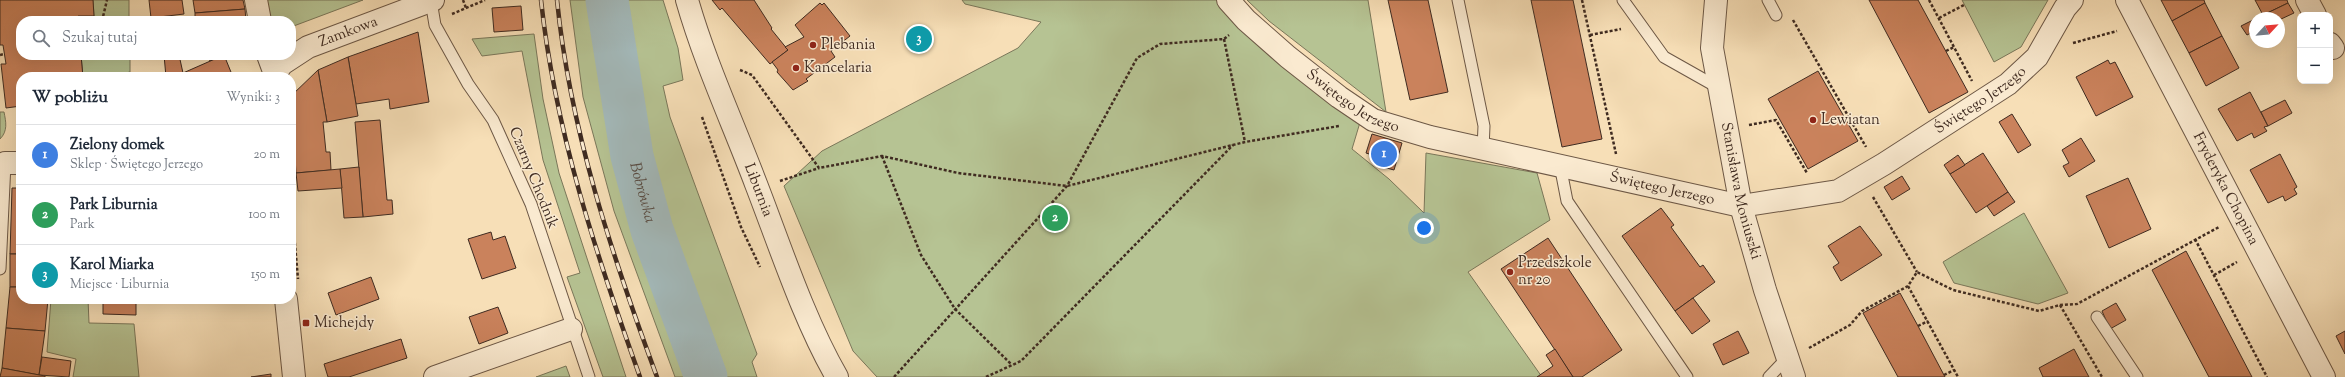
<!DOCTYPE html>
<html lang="pl">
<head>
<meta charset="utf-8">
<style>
	:root { --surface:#fff; --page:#f6f6f7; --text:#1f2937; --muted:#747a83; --line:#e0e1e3; --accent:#111827 }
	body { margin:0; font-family:"Sorts Mill Goudy",serif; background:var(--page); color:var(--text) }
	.controls { position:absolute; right:12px; top:12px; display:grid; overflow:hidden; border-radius:8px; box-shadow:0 4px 16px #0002 }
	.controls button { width:36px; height:36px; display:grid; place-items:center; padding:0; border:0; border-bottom:1px solid var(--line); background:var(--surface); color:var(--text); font:20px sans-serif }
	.compass { position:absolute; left:2249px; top:12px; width:36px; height:36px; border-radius:50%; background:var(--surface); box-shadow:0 4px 16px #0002; rotate:64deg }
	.you { position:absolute; left:1424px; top:228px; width:14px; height:14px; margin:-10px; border:3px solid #fff; border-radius:50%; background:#1a73e8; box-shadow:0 0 0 6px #1a73e833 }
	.badge { display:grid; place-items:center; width:26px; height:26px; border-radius:50%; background:var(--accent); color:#fff; font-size:13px; font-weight:700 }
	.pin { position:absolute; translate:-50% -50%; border:2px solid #fff; box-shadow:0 1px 4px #0006 }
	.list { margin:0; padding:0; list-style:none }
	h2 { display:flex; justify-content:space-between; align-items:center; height:52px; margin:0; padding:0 16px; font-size:17px }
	h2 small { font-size:13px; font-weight:400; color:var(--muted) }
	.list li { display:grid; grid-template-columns:26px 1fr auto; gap:12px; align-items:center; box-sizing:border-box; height:60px; padding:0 16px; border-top:1px solid var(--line) }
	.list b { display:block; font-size:15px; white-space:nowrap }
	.list p { margin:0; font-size:13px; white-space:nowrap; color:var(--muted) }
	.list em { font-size:13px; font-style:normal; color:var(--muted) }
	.icon { flex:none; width:22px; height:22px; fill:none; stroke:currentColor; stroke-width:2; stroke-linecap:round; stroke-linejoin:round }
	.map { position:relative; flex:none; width:2345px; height:377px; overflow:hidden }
	.search { position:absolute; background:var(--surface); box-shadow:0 4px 16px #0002; left:16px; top:16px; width:280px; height:44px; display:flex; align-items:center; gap:10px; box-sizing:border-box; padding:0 14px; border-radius:16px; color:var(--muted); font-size:15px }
	.panel { position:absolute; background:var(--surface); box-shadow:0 4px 16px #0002; left:16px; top:72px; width:280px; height:232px; border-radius:16px }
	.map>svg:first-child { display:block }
</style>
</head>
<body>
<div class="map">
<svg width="2345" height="377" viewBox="0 0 2345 377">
	<rect width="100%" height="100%" fill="#f7dfb7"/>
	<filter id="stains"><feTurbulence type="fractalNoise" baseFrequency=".005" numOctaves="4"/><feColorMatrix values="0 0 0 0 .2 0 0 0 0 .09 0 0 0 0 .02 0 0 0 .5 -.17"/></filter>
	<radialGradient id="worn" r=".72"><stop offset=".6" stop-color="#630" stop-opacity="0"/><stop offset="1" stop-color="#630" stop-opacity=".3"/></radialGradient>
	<g fill="#b6c393" stroke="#7a775a">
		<path d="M 93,0 L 129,0 L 129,21 L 78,21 L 78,16 L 94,16 Z"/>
		<path d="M 263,0 L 363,0 L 291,27 L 291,21 L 267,21 Z"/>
		<path d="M 570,0 L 663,0 L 678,48 L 683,80 L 663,86 L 670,117 L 757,354 L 752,362 L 757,377 L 675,377 L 614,211 L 583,97 Z"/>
		<path d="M 962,0 L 1220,0 L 1361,119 L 1352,149 L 1389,179 L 1424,213 L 1426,153 L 1537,173 L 1550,220 L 1468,272 L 1542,377 L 877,377 L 853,351 L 784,186 L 822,151 L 1018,48 L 1041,22 L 965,4 Z"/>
		<path d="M 1247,0 L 1368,0 L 1386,112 L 1269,21 Z"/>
		<path d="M 1962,0 L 2048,0 L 2021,47 L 1994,62 Z"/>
		<path d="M 534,34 L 543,99 L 559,173 L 626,377 L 603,377 L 567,277 L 580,273 L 543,160 L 522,51 L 482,56 L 472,39 Z"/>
		<path d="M 81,55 L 130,55 L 130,72 L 106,77 L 83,77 Z"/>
		<path d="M 0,112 L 4,112 C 6,122 8,131 0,139 Z"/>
		<path d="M 2024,213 L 2068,293 L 2038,304 L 1954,283 L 1943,262 Z"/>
		<path d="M 51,299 L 88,299 L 89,323 L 134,324 L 139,377 L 73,377 L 76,359 L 47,352 Z"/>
		<path d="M 566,366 L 570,377 L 536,377 Z"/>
	</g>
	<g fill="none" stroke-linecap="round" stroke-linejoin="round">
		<path stroke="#a3b9ba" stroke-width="43" id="s1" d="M 607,0 L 632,156 L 652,230 L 706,377"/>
	</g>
	<g fill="#ca825c" stroke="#3f2b21">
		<path d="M 0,0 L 93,0 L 94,16 L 78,16 L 78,21 L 21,21 L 21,55 L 81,55 L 83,77 L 21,77 L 21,106 L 6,108 L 1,64 L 6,64 L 3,45 L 0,45 Z"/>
		<path d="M 149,0 L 182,0 L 184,14 L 151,18 Z"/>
		<path d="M 193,0 L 243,0 L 245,9 L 195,13 Z"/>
		<path d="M 712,0 L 754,0 L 772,28 L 771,29 L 788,50 L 770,64 L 722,8 L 720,10 Z"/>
		<path d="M 1388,0 L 1428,0 L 1448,92 L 1410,100 Z"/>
		<path d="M 1531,0 L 1573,0 L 1602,139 L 1562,147 Z"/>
		<path d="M 1869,0 L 1918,0 L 1968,92 L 1929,113 Z"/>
		<path d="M 2161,0 L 2204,0 L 2205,3 L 2172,21 Z"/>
		<path d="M 2255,0 L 2287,0 L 2288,3 L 2263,15 Z"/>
		<path d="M 820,3 L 822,5 L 824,3 L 850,36 L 831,51 L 835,57 L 806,79 L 808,81 L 793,90 L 777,72 L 778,70 L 772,62 L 788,50 L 785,47 L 804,37 L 795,25 Z"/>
		<path d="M 2205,3 L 2222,36 L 2189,53 L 2172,21 Z"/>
		<path d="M 2288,3 L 2294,13 L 2279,20 L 2279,18 L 2257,18 Z"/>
		<path d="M 521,6 L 523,30 L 494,32 L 492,8 Z"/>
		<path d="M 245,9 L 246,21 L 195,21 L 195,13 Z"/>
		<path d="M 2255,19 L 2255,31 L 2247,35 L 2241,26 Z"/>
		<path d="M 418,32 L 429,102 L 390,109 L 389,99 L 356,104 L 348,57 Z"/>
		<path d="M 2222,36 L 2239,68 L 2206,86 L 2189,53 Z"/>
		<path d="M 164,55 L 179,55 L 183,73 L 173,77 L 166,77 Z"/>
		<path d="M 207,55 L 223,55 L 210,61 Z"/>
		<path d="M 224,55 L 233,77 L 173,77 L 183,73 Z"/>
		<path d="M 224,55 L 249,55 L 249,56 L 224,58 Z"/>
		<path d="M 348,57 L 358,116 L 327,122 L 318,70 Z"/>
		<path d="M 2108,60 L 2110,64 L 2115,62 L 2133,97 L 2096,116 L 2076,77 Z"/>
		<path d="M 318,70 L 327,122 L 323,122 L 326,152 L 330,152 L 331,170 L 296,173 L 291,96 Z"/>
		<path d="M 1818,71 L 1858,141 L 1808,169 L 1768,99 Z"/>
		<path d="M 2250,92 L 2268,126 L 2264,127 L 2267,131 L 2254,138 L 2252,133 L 2237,141 L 2218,109 Z"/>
		<path d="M 2285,100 L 2292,113 L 2268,126 L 2261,112 Z"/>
		<path d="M 2012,114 L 2031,145 L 2018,153 L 1999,122 Z"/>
		<path d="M 380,120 L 387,200 L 392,200 L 393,214 L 363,217 L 355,122 Z"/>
		<path d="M 1372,134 L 1402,143 L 1394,170 L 1383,167 L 1385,159 L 1366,153 Z"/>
		<path d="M 2081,138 L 2095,161 L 2069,177 L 2063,166 L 2069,163 L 2062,150 Z"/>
		<path d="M 1983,153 L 2008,192 L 1976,213 L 1950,174 Z"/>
		<path d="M 2280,154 L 2297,187 L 2294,189 L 2297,194 L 2285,201 L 2283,196 L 2268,203 L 2250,170 Z"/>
		<path d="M 1958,155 L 1965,165 L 1950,174 L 1944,165 Z"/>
		<path d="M 359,167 L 363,217 L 344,218 L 340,169 Z"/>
		<path d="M 340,169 L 342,188 L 298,191 L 296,173 Z"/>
		<path d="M 1902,176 L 1910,189 L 1892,200 L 1884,187 Z"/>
		<path d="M 2128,178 L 2151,229 L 2109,248 L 2086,196 Z"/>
		<path d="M 12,188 L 21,188 L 21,254 L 10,254 Z"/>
		<path d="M 2008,192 L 2015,202 L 1994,216 L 1987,206 Z"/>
		<path d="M 1661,208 L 1674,225 L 1671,227 L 1700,267 L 1703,265 L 1715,282 L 1675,311 L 1622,236 Z"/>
		<path d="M 1860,226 L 1882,255 L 1841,281 L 1833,267 L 1839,263 L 1828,246 Z"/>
		<path d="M 491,232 L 493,240 L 505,236 L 516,268 L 482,279 L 468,239 Z"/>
		<path d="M 1548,238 L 1622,350 L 1582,377 L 1573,377 L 1501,269 Z"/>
		<path d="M 2186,251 L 2252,377 L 2209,377 L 2152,270 Z"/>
		<rect x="10" y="254" width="11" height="33"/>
		<path d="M 371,277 L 379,299 L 336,315 L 328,293 Z"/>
		<path d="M 10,287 L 21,287 L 21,299 L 48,299 L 45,331 L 6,328 Z"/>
		<path d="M 1900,293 L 1918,326 L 1945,377 L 1898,377 L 1863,313 Z"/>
		<path d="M 1693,298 L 1710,321 L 1692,334 L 1675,311 Z"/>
		<path d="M 103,299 L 136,299 L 136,315 L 103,314 Z"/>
		<path d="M 2116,303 L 2126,320 L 2110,329 L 2102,311 Z"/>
		<path d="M 498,307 L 508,333 L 479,344 L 469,317 Z"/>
		<path d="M 6,328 L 45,331 L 39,375 L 2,368 Z"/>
		<path d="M 1738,331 L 1749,353 L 1723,365 L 1713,344 Z"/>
		<path d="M 2345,331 L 2345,354 L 2336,336 Z"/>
		<path d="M 401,339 L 407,358 L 349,377 L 328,377 L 324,364 Z"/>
		<path d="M 1555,349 L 1573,377 L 1537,377 L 1553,366 L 1546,355 Z"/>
		<path d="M 2074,349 L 2089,377 L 2043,377 L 2039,368 Z"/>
		<path d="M 42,357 L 71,361 L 69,377 L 39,375 Z"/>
		<path d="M 2,368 L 45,376 L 45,377 L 0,377 Z"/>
		<path d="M 271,374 L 271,377 L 251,377 Z"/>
	</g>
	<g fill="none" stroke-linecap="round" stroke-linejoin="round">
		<defs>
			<g id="service">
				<path d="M 1458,0 L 1484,126 L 1483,149"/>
				<path d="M 1623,0 L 1664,57 L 1719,88"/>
				<path d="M 1768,0 L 1776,15"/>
				<path d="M 431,1 L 435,25 L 468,84 L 493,120 L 531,204 L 589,377"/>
				<path d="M 1560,165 L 1567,201 L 1687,377"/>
				<path d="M 0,269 L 5,163"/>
				<path d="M 2097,317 L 2137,377"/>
				<path d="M 1769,377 L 1787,358"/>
			</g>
			<g id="minor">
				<path d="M 256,0 L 260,21"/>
				<path id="s2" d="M 1228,0 L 1246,20 L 1288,57 L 1339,97 L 1373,120 L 1430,137 L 1741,206 L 1838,191 L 1884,164 L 2008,84 L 2037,57 L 2065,8 L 2072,0"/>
				<path id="s3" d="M 1716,0 L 1712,48 L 1741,206 L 1765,290 L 1794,377"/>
				<path id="s4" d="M 2127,0 L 2324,377"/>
				<path d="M 2307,0 L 2315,15"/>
				<path d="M 2330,44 L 2333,48"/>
				<path d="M 268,55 L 275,74"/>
				<path d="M 435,377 L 571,329"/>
			</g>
			<g id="tertiary">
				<path id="s5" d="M 687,0 C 705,63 733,123 756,184 C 780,246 804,320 837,377"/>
				<path id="s6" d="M 273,77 L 282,64 L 308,47 L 433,0"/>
				<path d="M 5,163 L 21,163"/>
				<path d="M 286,299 L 294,377"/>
			</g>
		</defs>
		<use href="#service" stroke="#6d5846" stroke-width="13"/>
		<use href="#minor" stroke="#6d5846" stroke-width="24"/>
		<use href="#tertiary" stroke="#6d5846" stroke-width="24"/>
		<g stroke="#3f2b21" stroke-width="2.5" stroke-dasharray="3 2" stroke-linecap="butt">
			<path d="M 463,0 L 466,8"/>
			<path d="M 1582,0 L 1616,154"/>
			<path d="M 1929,0 L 1972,81"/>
			<path d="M 452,14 L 485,0"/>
			<path d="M 1939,18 L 1964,5"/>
			<path d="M 1793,20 L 1866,147"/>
			<path d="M 102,21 L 107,0"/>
			<path d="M 1590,35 L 1621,29"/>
			<path d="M 1224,39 L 1245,142"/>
			<path d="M 2073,43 L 2117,31"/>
			<path d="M 1946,51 L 1954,47"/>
			<path d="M 0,55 L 4,54"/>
			<path d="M 740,70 L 752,75 L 819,168 L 882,156 L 958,173 L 1067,186 L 1245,142 L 1339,126"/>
			<path d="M 702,117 L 741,227 L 760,267"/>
			<path d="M 1749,125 L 1776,120 L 1807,173"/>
			<path d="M 882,156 L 921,255 L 955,309 L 1012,365"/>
			<path d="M 780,181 L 819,168"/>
			<path d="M 1873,197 L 1917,272"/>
			<path d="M 291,198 L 298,279"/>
			<path d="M 2195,239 L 2267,377"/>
			<path d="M 2214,275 L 2237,262"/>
			<path d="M 1908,286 L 1958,377"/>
			<path d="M 2060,305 L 2102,377"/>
			<path d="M 1918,326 L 1928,321"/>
			<path d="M 1809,348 L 1850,325 L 1862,311 L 1908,286 L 1917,272 L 1953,290 L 2039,311 L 2060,305 L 2077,304 L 2219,227"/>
			<path d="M 1944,375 L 1954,370"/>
			<path d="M 894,377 L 1067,186 L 1137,58 L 1160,44 L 1224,39 L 1229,35"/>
			<path d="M 986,377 L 1021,361 L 1233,145"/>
		</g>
		<use href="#service" stroke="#faead0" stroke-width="11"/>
		<use href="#minor" stroke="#faead0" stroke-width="22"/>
		<use href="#tertiary" stroke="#faead0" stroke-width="22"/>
		<defs>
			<g id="rail">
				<path d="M 541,0 C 555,131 596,254 640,377"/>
				<path d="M 557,0 C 570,130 612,255 657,377"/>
			</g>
		</defs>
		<use href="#rail" stroke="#3f2b21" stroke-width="4.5"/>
		<use href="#rail" stroke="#faead0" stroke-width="3" stroke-dasharray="9" stroke-linecap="butt"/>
	</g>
	<g fill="#8f2418" stroke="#faead0" stroke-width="1.5">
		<circle cx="813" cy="45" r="4"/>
		<circle cx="796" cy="68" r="4"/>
		<circle cx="1813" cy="120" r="4"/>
		<circle cx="1510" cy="272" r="4"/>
		<rect x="302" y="319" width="8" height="8" rx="2"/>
	</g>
	<g text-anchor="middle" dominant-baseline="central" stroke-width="3" stroke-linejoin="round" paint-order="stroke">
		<g font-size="15" fill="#3f2b21" stroke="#faead0">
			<text stroke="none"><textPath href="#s6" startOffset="90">Zamkowa</textPath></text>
			<text stroke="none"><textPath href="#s2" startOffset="162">Świętego Jerzego</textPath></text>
			<text stroke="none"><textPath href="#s2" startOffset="834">Świętego Jerzego</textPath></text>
			<text transform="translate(533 178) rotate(68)">Czarny Chodnik</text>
			<text stroke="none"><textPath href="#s4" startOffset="213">Fryderyka Chopina</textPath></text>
			<text stroke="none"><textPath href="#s2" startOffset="486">Świętego Jerzego</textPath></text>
			<text stroke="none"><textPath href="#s5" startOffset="203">Liburnia</textPath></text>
			<text stroke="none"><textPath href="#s3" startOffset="194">Stanisława Moniuszki</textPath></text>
		</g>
		<g font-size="15" fill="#3f2b21" stroke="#faead0" text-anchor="start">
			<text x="821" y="45">Plebania</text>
			<text x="804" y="68">Kancelaria</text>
			<text x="1821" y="120">Lewiatan</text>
			<text x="1518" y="263">Przedszkole<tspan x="1518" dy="17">nr 20</tspan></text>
			<text x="314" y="323">Michejdy</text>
		</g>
		<g font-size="16" font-style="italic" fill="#584e47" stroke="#faead0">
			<text stroke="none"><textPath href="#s1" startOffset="196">Bobrówka</textPath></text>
		</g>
	</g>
	<rect width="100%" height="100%" filter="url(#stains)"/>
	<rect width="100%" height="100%" fill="url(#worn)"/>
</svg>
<div class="controls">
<button>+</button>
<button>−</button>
</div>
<svg class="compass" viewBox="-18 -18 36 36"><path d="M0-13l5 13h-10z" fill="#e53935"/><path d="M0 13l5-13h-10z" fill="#747a83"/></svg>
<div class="you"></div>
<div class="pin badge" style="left:1384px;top:154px;background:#3f7fe0">1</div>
<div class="pin badge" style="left:1055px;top:218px;background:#2e9e5b">2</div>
<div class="pin badge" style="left:919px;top:39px;background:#0f9aa8">3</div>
<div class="search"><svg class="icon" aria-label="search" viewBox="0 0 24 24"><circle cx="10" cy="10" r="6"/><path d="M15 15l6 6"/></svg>Szukaj tutaj</div>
<section class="panel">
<h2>W pobliżu<small>Wyniki: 3</small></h2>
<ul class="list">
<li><span class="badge" style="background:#3f7fe0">1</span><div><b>Zielony domek</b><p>Sklep · Świętego Jerzego</p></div><em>20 m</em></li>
<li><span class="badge" style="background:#2e9e5b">2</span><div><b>Park Liburnia</b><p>Park</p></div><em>100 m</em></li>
<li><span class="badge" style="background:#0f9aa8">3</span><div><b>Karol Miarka</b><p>Miejsce · Liburnia</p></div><em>150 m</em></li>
</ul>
</section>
</div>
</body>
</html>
